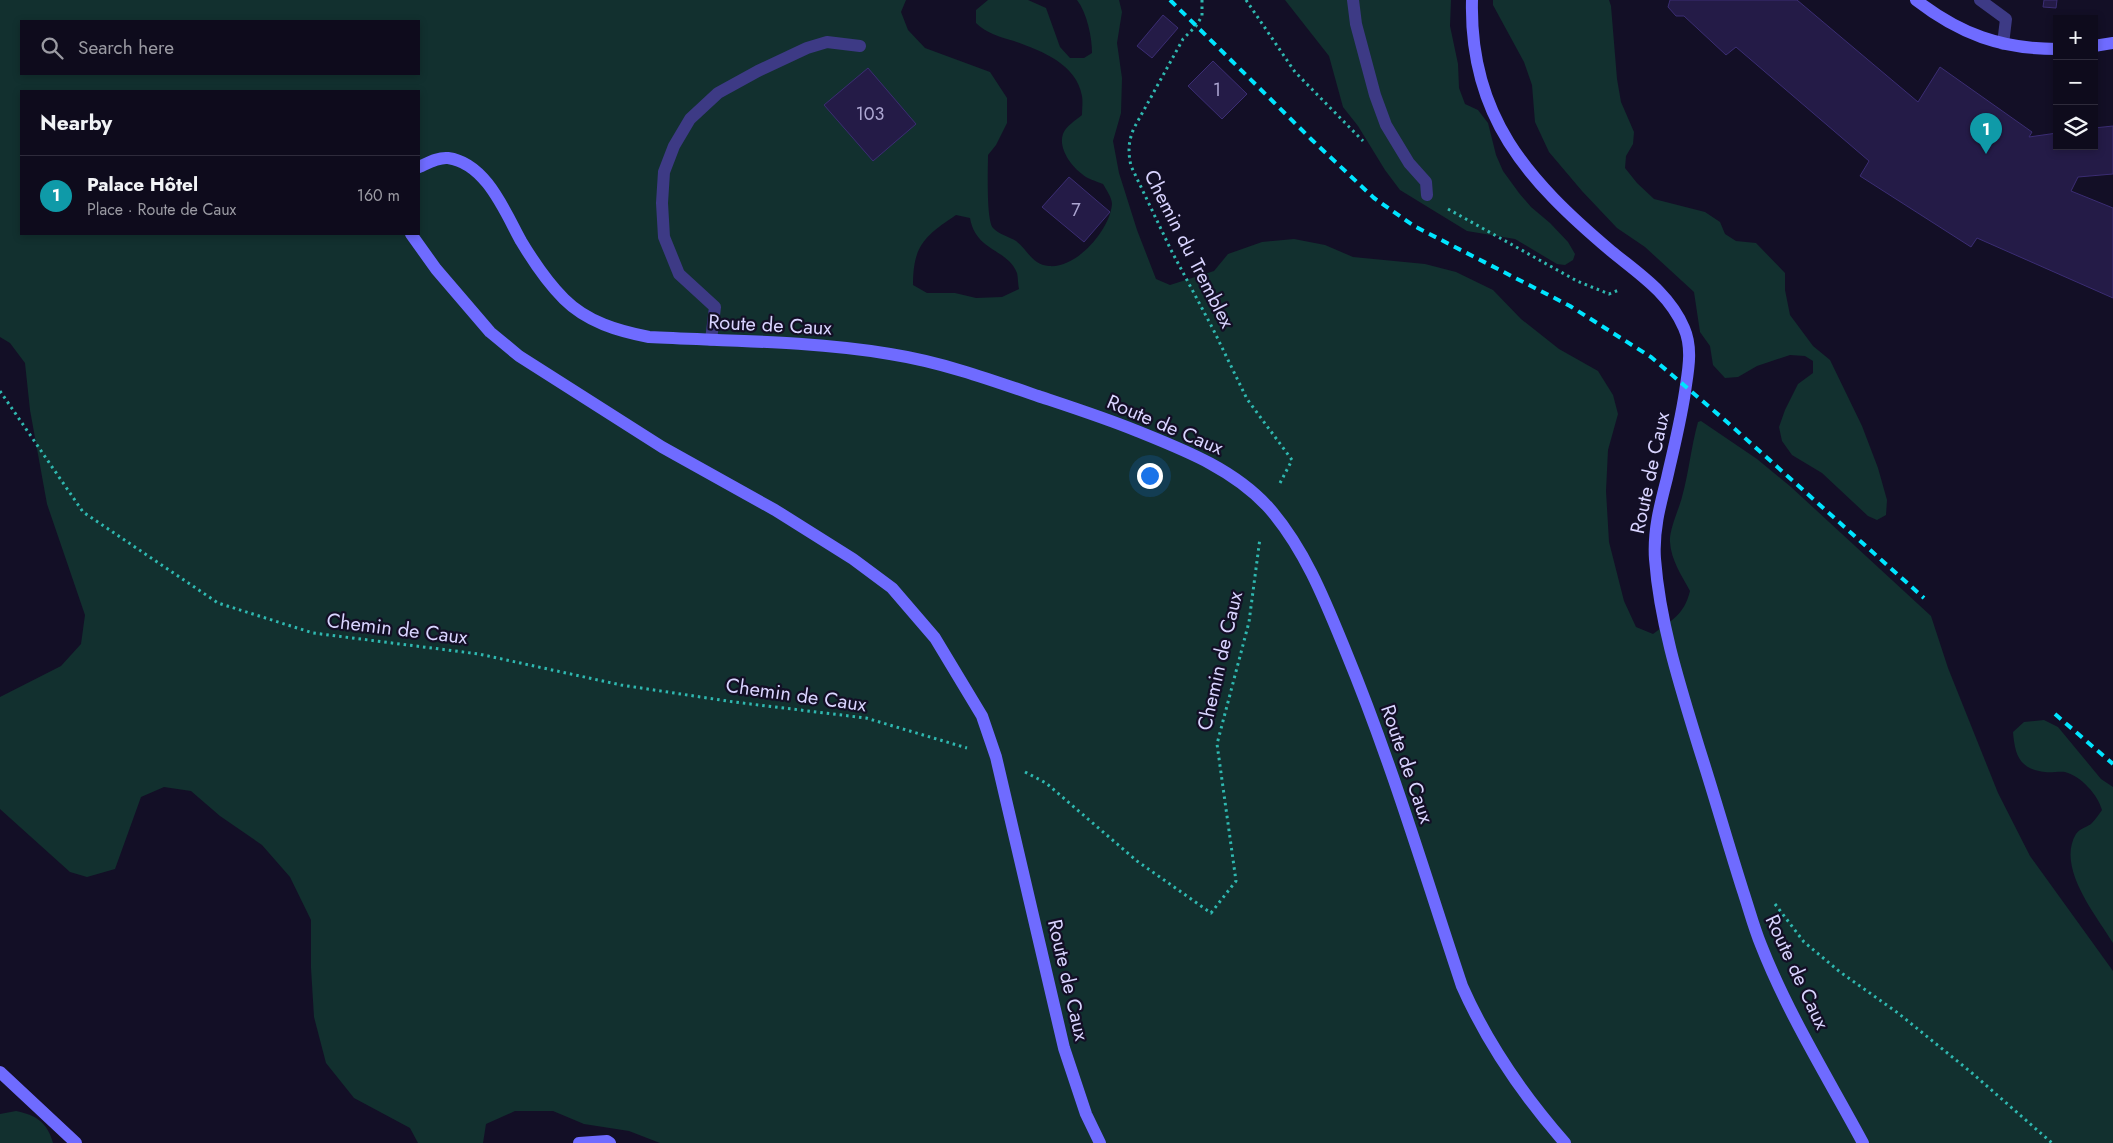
<!DOCTYPE html>
<html lang="en">
<head>
<meta charset="utf-8">
<style>
	:root { --surface:#0e0b1c; --page:#1c1929; --text:#f1f3f6; --muted:#9b9ba3; --line:#2e2b3b; --accent:#00e5ff }
	body { margin:0; font-family:Jost,sans-serif; background:var(--page); color:var(--text) }
	.controls { position:absolute; right:15px; top:15px; display:grid; overflow:hidden; border-radius:0px; box-shadow:0 2px 8px #0003 }
	.controls button { width:45px; height:45px; display:grid; place-items:center; padding:0; border:0; border-bottom:1px solid var(--line); background:var(--surface); color:var(--text); font:25px sans-serif }
	.you { position:absolute; left:1149px; top:475px; width:18px; height:18px; margin:-12px; border:4px solid #fff; border-radius:50%; background:#1a73e8; box-shadow:0 0 0 8px #1a73e833 }
	.badge { display:grid; place-items:center; width:32px; height:32px; border-radius:50%; background:var(--accent); color:#fff; font-size:16px; font-weight:700 }
	.pin { position:absolute; translate:-50% -41px; filter:drop-shadow(0 1px 2px #0008) }
	.pin::after { content:''; position:absolute; top:26px; width:18px; height:15px; background:inherit; clip-path:polygon(0 0,100% 0,50% 100%) }
	.list { margin:0; padding:0; list-style:none }
	h2 { display:flex; justify-content:space-between; align-items:center; height:65px; margin:0; padding:0 20px; font-size:21px }
	h2 small { font-size:16px; font-weight:400; color:var(--muted) }
	.list li { display:grid; grid-template-columns:32px 1fr auto; gap:15px; align-items:center; box-sizing:border-box; height:80px; padding:0 20px; border-top:1px solid var(--line) }
	.list b { display:block; font-size:19px; white-space:nowrap }
	.list p { margin:0; font-size:16px; white-space:nowrap; color:var(--muted) }
	.list em { font-size:16px; font-style:normal; color:var(--muted) }
	.icon { flex:none; width:28px; height:28px; fill:none; stroke:currentColor; stroke-width:2; stroke-linecap:round; stroke-linejoin:round }
	.map { position:relative; flex:none; width:2113px; height:1143px; overflow:hidden }
	.search { position:absolute; background:var(--surface); box-shadow:0 2px 8px #0003; left:20px; top:20px; width:400px; height:55px; display:flex; align-items:center; gap:12px; box-sizing:border-box; padding:0 18px; border-radius:0px; color:var(--muted); font-size:19px }
	.panel { position:absolute; background:var(--surface); box-shadow:0 2px 8px #0003; left:20px; top:90px; width:400px; height:145px; border-radius:0px }
	.map>svg:first-child { display:block }
</style>
</head>
<body>
<div class="map">
<svg width="2113" height="1143" viewBox="0 0 2113 1143">
	<rect width="100%" height="100%" fill="#130f26"/>
	<g fill="#12302f" fill-rule="evenodd">
		<path d="M 0,0 L 906,0 L 901,12 L 908,30 L 925,48 L 990,72 L 1007,98 L 1007,123 L 996,145 L 988,155 C 988,168 986,219 993,228 C 998,234 1010,237 1016,241 C 1028,250 1032,265 1049,266 C 1076,269 1110,230 1112,204 C 1112,198 1106,189 1103,184 C 1096,181 1087,179 1082,174 C 1071,166 1058,148 1063,134 C 1066,126 1076,120 1082,115 C 1082,109 1083,102 1082,96 C 1077,64 1040,50 1014,41 C 1000,37 986,33 976,23 L 976,10 L 988,0 L 1028,0 L 1046,8 L 1060,47 L 1070,58 L 1084,58 L 1092,53 C 1092,37 1087,13 1077,0 L 1119,0 L 1122,12 L 1117,43 L 1122,78 L 1121,113 L 1113,141 L 1119,173 L 1137,230 L 1156,279 L 1170,285 L 1214,271 L 1228,254 L 1262,242 L 1294,239 L 1325,245 L 1353,257 L 1425,264 L 1456,272 L 1493,290 L 1521,319 L 1559,349 L 1598,371 L 1613,395 L 1618,414 L 1608,450 L 1606,491 L 1609,542 L 1624,601 L 1636,627 L 1653,634 C 1672,620 1684,615 1690,591 C 1682,576 1671,560 1670,542 C 1669,530 1679,509 1682,497 C 1689,472 1691,447 1698,422 L 1701,421 L 1757,459 L 1791,487 L 1931,616 L 1948,668 L 1998,793 L 2030,856 L 2113,971 L 2113,1143 L 660,1143 L 629,1131 L 584,1124 L 553,1111 L 515,1111 L 486,1124 L 483,1143 L 418,1143 L 410,1128 L 354,1098 L 326,1063 L 314,1017 L 311,968 L 311,920 L 290,877 L 262,845 L 220,816 L 191,791 L 164,787 L 141,797 L 115,869 L 87,877 L 70,872 L 0,809 L 0,697 L 61,666 L 81,644 L 85,615 L 47,504 L 30,410 L 25,363 L 10,343 L 0,337 ZM 21,21 L 419,21 L 419,74 L 21,74 ZM 21,91 L 419,91 L 419,234 L 21,234 ZM 956,215 L 970,218 C 976,252 1007,248 1017,273 C 1018,277 1018,284 1019,289 L 1002,297 L 976,298 L 955,293 L 927,293 L 913,285 C 913,245 925,236 956,215 Z"/>
		<path d="M 1285,0 L 1451,0 L 1450,26 L 1458,64 L 1459,88 L 1465,104 L 1478,110 L 1488,123 L 1496,155 L 1503,171 L 1519,193 L 1531,207 L 1550,223 L 1568,242 L 1575,254 L 1573,260 L 1565,265 L 1557,264 L 1515,239 L 1467,231 L 1400,190 L 1385,170 L 1358,126 L 1343,107 L 1329,56 Z"/>
		<path d="M 1493,0 L 1609,0 L 1611,6 L 1617,79 L 1621,102 L 1634,132 L 1633,144 L 1626,156 L 1625,168 L 1637,183 L 1654,199 L 1705,212 L 1720,222 L 1725,234 L 1736,241 L 1756,243 L 1785,273 L 1785,290 L 1790,315 L 1813,346 L 1830,360 L 1862,426 L 1878,468 L 1887,500 L 1886,515 L 1877,520 L 1868,516 L 1822,473 L 1792,455 L 1782,441 L 1779,427 L 1785,410 L 1798,384 L 1813,373 L 1813,361 L 1805,356 L 1790,355 L 1757,366 L 1738,377 L 1725,378 L 1713,365 L 1710,346 L 1700,332 L 1694,292 L 1645,247 L 1617,228 L 1582,191 L 1549,152 L 1535,122 L 1532,85 L 1524,62 L 1493,5 Z"/>
		<path d="M 2044,720 L 2058,727 L 2101,779 L 2113,787 L 2113,943 C 2096,915 2056,867 2076,834 C 2080,828 2088,827 2092,823 C 2096,819 2099,814 2102,810 C 2098,795 2081,776 2065,772 C 2059,771 2052,773 2045,772 C 2019,769 2015,755 2013,732 L 2024,722 Z"/>
		<path d="M 16,1111 C 36,1115 47,1122 53,1143 L 0,1143 L 0,1114 Z"/>
	</g>
	<g fill="#241b47" stroke="#3b2d73">
		<path d="M 1670,0 L 1797,0 L 1918,102 L 1940,67 L 2032,132 L 2029,137 L 2057,133 L 2057,146 L 2094,146 L 2094,128 L 2113,126 L 2113,174 L 2078,177 L 2071,191 L 2113,208 L 2113,298 L 1977,238 L 1971,247 L 1860,176 L 1869,161 L 1736,47 L 1726,55 L 1684,16 L 1676,16 L 1668,7 Z"/>
		<path d="M 2044,0 L 2057,0 L 2056,8 L 2043,7 Z"/>
		<path d="M 1163,15 L 1178,28 L 1152,58 L 1137,46 Z"/>
		<path d="M 1213,61 L 1247,94 L 1222,119 L 1188,86 Z"/>
		<path d="M 868,68 L 916,124 L 873,161 L 824,105 Z"/>
		<path d="M 1069,177 L 1110,212 L 1084,242 L 1042,207 Z"/>
	</g>
	<g fill="none" stroke-linecap="round" stroke-linejoin="round">
		<g stroke="#2fb8b0" stroke-width="3" stroke-dasharray="2.5 4" stroke-linecap="butt">
			<path d="M 1202,0 L 1202,16 L 1196,26 L 1183,39 L 1134,128 C 1128,142 1128,152 1131,166 L 1171,250 L 1213,329 L 1247,399 L 1292,460 L 1280,483"/>
			<path d="M 1246,0 L 1295,72 L 1363,141"/>
			<path d="M 1448,209 L 1577,281 L 1609,294 L 1619,290"/>
			<path d="M 0,391 L 83,512 L 218,603 L 313,633 L 479,654 L 621,685 L 734,702 L 866,718 L 967,748"/>
			<path d="M 1025,772 L 1046,783 L 1137,861 L 1211,913 L 1236,881 L 1217,744 L 1249,622 L 1260,538"/>
			<path d="M 1775,904 L 1804,942 L 1840,972 L 1898,1013 L 1972,1073 L 2052,1143"/>
		</g>
		<g stroke="#3d3a85" stroke-width="12">
			<path d="M 1353,0 L 1356,24 L 1375,95 L 1386,125 L 1409,163 L 1426,182 L 1427,195"/>
			<path d="M 1980,0 L 2006,19 L 2003,44"/>
			<path d="M 711,340 L 715,307 L 679,274 L 664,237 L 662,203 L 664,172 L 674,146 L 690,119 L 718,93 L 758,71 L 807,48 L 827,42 L 860,46"/>
		</g>
		<g stroke="#6f6bff" stroke-width="12">
			<path d="M 1472,0 C 1469,116 1527,180 1611,251 C 1639,274 1669,293 1684,328 C 1692,346 1689,366 1686,385 C 1682,416 1674,447 1667,478 C 1660,505 1653,531 1655,559 C 1660,625 1681,689 1700,751 C 1715,798 1728,844 1743,891 C 1749,909 1754,928 1761,945 C 1788,1014 1828,1078 1863,1143"/>
			<path d="M 1916,0 C 1960,34 2001,49 2057,49"/>
			<path d="M 2094,46 L 2113,43"/>
			<path d="M 419,167 C 428,163 438,157 448,158 C 486,163 505,212 521,241 C 533,261 547,282 564,299 C 587,322 618,331 649,337 C 729,341 811,341 890,354 C 941,362 989,379 1038,396 C 1071,407 1105,418 1137,431 C 1184,450 1234,469 1269,508 C 1305,549 1326,603 1346,652 C 1391,761 1425,875 1462,986 C 1488,1045 1523,1095 1565,1143"/>
			<path d="M 411,234 L 436,269 L 490,332 L 519,356 L 662,447 L 775,510 L 853,559 L 892,588 L 935,638 L 982,716 L 996,757 L 1064,1048 L 1086,1114 L 1100,1143"/>
			<path d="M 0,1072 L 76,1143"/>
			<path d="M 579,1143 L 607,1141 L 610,1143"/>
		</g>
		<g stroke="#00e5ff" stroke-width="4" stroke-dasharray="8 6" stroke-linecap="butt">
			<path d="M 1170,0 L 1312,140 L 1374,198 L 1414,226 L 1570,306 L 1651,357 L 1727,422 L 1924,598"/>
			<path d="M 2055,714 L 2113,764"/>
		</g>
	</g>
	<g text-anchor="middle" dominant-baseline="central" stroke-width="4.5" stroke-linejoin="round" paint-order="stroke">
		<g font-size="18" fill="#aca6d1">
			<text x="1217" y="90">1</text>
			<text x="870" y="114">103</text>
			<text x="1076" y="210">7</text>
		</g>
		<g font-size="20" fill="#d9d4ff" stroke="#130f26">
			<text transform="translate(1189 249) rotate(63)">Chemin du Tremblex</text>
			<text transform="translate(770 325) rotate(3)">Route de Caux</text>
			<text transform="translate(1165 425) rotate(23)">Route de Caux</text>
			<text transform="translate(1650 473) rotate(-78)">Route de Caux</text>
			<text transform="translate(397 629) rotate(7)">Chemin de Caux</text>
			<text transform="translate(1220 661) rotate(-77)">Chemin de Caux</text>
			<text transform="translate(796 695) rotate(8)">Chemin de Caux</text>
			<text transform="translate(1407 764) rotate(71)">Route de Caux</text>
			<text transform="translate(1797 972) rotate(65)">Route de Caux</text>
			<text transform="translate(1068 980) rotate(77)">Route de Caux</text>
		</g>
	</g>
</svg>
<div class="controls">
<button>+</button>
<button>−</button>
<button><svg class="icon" aria-label="layers" viewBox="0 0 24 24"><path d="M12 4l9 5-9 5-9-5zM3 14l9 5 9-5"/></svg></button>
</div>
<div class="you"></div>
<div class="pin badge" style="left:1986px;top:154px;background:#0f9aa8">1</div>
<div class="search"><svg class="icon" aria-label="search" viewBox="0 0 24 24"><circle cx="10" cy="10" r="6"/><path d="M15 15l6 6"/></svg>Search here</div>
<section class="panel">
<h2>Nearby<small></small></h2>
<ul class="list">
<li><span class="badge" style="background:#0f9aa8">1</span><div><b>Palace Hôtel</b><p>Place · Route de Caux</p></div><em>160 m</em></li>
</ul>
</section>
</div>
</body>
</html>
